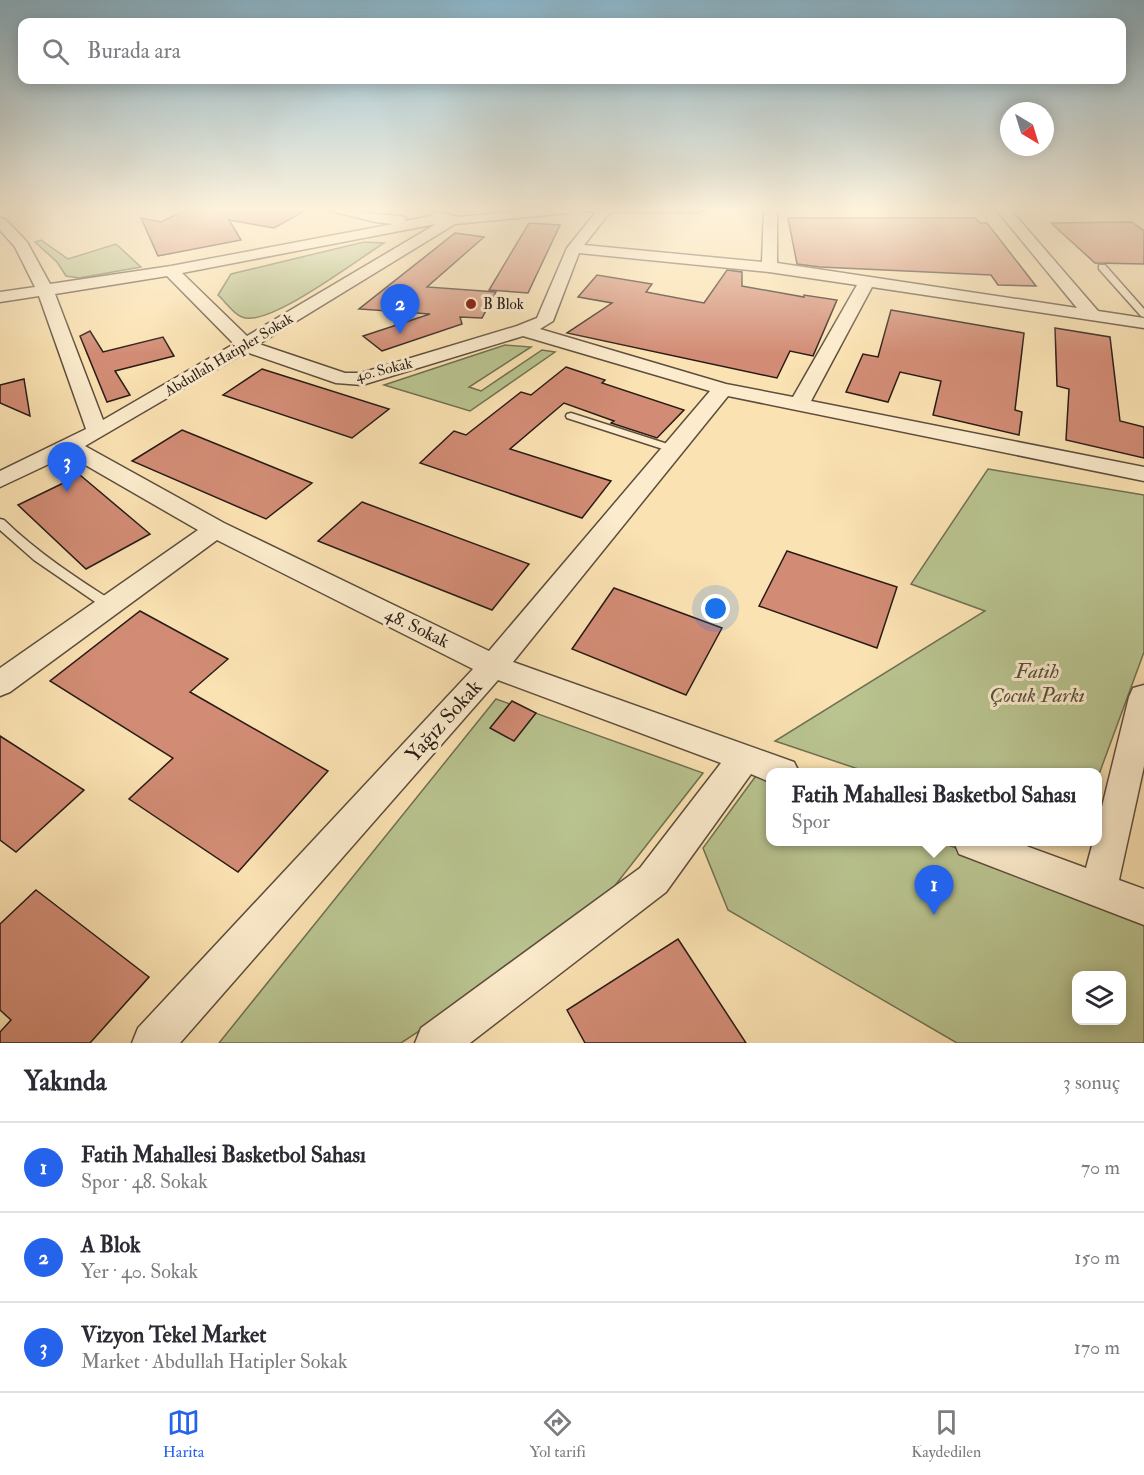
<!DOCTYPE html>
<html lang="tr">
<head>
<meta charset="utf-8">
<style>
	:root { --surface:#fff; --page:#f2f2f3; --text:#2b2b33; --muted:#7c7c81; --line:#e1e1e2; --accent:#2563eb }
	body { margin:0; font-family:"IM FELL Double Pica",serif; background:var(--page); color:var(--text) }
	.controls { position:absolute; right:18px; bottom:18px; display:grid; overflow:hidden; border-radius:12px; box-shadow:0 3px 15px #0003 }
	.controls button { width:54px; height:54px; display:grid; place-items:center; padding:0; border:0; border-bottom:2px solid var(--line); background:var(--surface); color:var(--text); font:30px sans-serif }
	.compass { position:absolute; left:1000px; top:102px; width:54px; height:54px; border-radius:50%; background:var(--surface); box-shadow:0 3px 15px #0003; rotate:142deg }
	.you { position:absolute; left:716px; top:609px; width:21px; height:21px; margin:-15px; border:4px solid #fff; border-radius:50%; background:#1a73e8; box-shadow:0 0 0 9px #1a73e833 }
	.badge { display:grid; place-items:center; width:39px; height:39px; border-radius:50%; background:var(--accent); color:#fff; font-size:20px; font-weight:700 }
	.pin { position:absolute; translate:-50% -50px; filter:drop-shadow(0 2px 3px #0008) }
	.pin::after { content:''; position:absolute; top:32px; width:21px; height:18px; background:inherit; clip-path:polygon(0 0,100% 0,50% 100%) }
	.popup { position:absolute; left:766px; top:768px; width:336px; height:78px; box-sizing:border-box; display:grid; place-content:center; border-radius:12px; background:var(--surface); filter:drop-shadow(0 2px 4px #0005); font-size:20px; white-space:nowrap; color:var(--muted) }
	.popup b { font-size:22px; color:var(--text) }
	.popup::after { content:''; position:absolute; left:50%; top:100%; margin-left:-12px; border:12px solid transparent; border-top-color:var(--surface) }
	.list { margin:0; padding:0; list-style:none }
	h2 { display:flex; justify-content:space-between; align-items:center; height:78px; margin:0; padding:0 24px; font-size:26px }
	h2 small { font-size:20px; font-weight:400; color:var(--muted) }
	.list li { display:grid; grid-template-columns:39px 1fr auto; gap:18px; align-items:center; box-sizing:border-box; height:90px; padding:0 24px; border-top:2px solid var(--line) }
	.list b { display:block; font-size:22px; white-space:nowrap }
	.list p { margin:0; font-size:20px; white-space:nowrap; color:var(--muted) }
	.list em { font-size:20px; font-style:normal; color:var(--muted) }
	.icon { flex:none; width:33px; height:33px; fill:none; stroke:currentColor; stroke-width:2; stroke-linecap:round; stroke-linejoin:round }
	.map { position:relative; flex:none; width:1144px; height:1043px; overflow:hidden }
	.search { position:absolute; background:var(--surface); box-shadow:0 3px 15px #0003; left:18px; right:18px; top:18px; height:66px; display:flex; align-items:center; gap:15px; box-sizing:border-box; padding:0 21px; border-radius:12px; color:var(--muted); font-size:22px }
	.sheet { height:348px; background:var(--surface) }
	nav { display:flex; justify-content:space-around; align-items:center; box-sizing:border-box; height:84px; border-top:2px solid var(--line); background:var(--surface); font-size:16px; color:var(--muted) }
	nav a { display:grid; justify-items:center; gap:3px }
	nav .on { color:var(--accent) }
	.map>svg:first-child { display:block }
</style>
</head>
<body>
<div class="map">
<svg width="1144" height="1043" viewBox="0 0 1144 1043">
	<rect width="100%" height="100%" fill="#fbe2b2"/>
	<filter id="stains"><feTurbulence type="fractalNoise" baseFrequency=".00333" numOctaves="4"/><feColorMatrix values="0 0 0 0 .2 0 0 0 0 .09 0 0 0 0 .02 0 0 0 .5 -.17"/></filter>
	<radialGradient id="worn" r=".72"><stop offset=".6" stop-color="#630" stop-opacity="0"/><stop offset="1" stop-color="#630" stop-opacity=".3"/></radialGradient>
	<g fill="#b9c490" stroke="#707053" stroke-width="1.5" fill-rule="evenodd">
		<path d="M 41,240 L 68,259 L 116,244 L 141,267 L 79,278 L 66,276 L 57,262 L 35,242 Z"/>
		<path d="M 364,242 L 384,243 C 360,258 267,329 242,317 C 233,314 225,301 218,295 L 231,274 Z"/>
		<path d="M 505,345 L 531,347 L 469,387 L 481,391 L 542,350 L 555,352 L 470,411 L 384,385 Z"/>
		<path d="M 988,469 L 1144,495 L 1144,652 L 1098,777 L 1098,772 L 867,772 L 775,741 L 985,611 L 911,584 Z"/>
		<path d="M 496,699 L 703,773 L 588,920 L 401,1043 L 219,1043 Z"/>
		<path d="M 758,773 L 770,777 L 770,842 L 940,842 L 1144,918 L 1144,1043 L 957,1043 L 728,910 L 703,848 ZM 1076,976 L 1122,976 L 1122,1020 L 1076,1020 Z"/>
	</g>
	<g fill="#d28c75" stroke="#281b16" stroke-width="1.5">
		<path d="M 190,208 L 220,208 L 222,210 L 222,208 L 310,208 L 274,228 L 229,220 L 241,240 L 158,256 L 141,218 L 161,222 Z"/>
		<path d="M 788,218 L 975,218 L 980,223 L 987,223 L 1036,286 L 998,285 L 991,275 L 820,267 L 797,264 Z"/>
		<path d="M 1132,222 L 1144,231 L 1144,264 L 1095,263 L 1051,223 Z"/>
		<path d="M 529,223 L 560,225 L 528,293 L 489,290 Z"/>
		<path d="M 455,233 L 484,237 L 427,287 L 496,292 L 482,318 L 460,317 L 462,324 L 382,351 L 363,336 L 430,314 L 359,309 Z"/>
		<path d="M 727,270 L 742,272 L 742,286 L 804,297 L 804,295 L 837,300 L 813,356 L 790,351 L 777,378 L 567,333 L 612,303 L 578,297 L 597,275 L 652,284 L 646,292 L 704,303 Z"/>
		<path d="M 891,310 L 1024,333 L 1015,410 L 1022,412 L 1019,435 L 933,415 L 941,381 L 900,372 L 888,402 L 846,392 L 863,354 L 878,357 Z"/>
		<path d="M 1055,328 L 1110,337 L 1120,421 L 1144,427 L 1144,458 L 1066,440 L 1069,389 L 1057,386 Z"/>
		<path d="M 90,331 L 103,352 L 163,337 L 174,356 L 115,371 L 130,395 L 107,402 L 80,336 Z"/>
		<path d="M 566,367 L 605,380 L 602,383 L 684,410 L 657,438 L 611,423 L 614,421 L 564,403 L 510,449 L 611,481 L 582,518 L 420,463 L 454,431 L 466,435 L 521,392 L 531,395 Z"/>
		<path d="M 262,369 L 389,409 L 352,438 L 223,395 Z"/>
		<path d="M 24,379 L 30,416 L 0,403 L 0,385 Z"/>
		<path d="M 182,430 L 312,483 L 266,519 L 132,461 Z"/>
		<path d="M 80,475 L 150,534 L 86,569 L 18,505 Z"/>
		<path d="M 362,502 L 529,564 L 492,610 L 318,541 Z"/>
		<path d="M 787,551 L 897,587 L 877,648 L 759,606 Z"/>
		<path d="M 614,588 L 722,628 L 686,695 L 572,649 Z"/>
		<path d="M 140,611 L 228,659 L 190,692 L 328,771 L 238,872 L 129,799 L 173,758 L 50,681 Z"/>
		<path d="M 512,701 L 536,713 L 514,741 L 490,728 Z"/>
		<path d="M 0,736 L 84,790 L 16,852 L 0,840 Z"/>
		<path d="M 36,890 L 149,977 L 90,1043 L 0,1043 L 0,1032 L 11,1020 L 0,1010 L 0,924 Z"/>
		<path d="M 678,939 L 746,1043 L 585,1043 L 567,1010 Z"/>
	</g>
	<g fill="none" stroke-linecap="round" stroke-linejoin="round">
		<defs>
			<g id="service">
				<path d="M 1099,265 L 1105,265 L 1144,309 L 1144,317 L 1141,316 L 1099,269 Z"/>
				<path d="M 571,413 L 677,447 L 678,449 L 673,452 L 669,451 L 567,418 L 566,416 L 567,414 Z"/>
				<path d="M 0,519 L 4,520 C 37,552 75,577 114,602 L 116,605 L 114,608 L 104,608 L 34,560 L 0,530 Z"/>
			</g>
			<g id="minor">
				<path d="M 329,208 C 346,206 360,212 376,214 C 386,215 396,215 405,217 L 406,221 L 430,216 L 437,212 L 460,217 L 544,208 L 575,209 L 568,213 L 455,224 L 259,344 L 345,373 L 361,373 L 517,326 L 537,318 L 567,248 L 596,212 L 585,211 L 584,208 L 705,208 L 699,212 L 610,212 L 584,245 L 762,262 L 764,208 L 777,208 L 777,263 L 1077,308 L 995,208 L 1009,208 L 1098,311 L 1144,318 L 1144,328 L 872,287 L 811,401 L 1144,467 L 1144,481 L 728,396 L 513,662 L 794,762 L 799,772 L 770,772 L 770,782 L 751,774 L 666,892 L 470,1043 L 415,1043 L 421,1028 L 640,868 L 721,763 L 498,680 L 180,1043 L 132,1043 L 138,1028 L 473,669 L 217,540 L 10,692 L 0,696 L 0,668 L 198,530 L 68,455 L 0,487 L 0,471 L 86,429 L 39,296 L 0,302 L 0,292 L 35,287 L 15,247 L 0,230 L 0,218 L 5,219 L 27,242 L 50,284 L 171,266 L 393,224 L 375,222 L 331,211 ZM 436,224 L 247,336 L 182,273 ZM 579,253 L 769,272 L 857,285 L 793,397 L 726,384 L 540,329 L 553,321 ZM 167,276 L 234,344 L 103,420 L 55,294 ZM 523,336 L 710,391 L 489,651 L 224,523 L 85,446 L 246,352 L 336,383 L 362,385 Z"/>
				<path d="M 1144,685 L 1144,766 L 1119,880 L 1144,889 L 1144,925 L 959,854 L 954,842 L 1015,842 L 1086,868 L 1093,842 L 1098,842 L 1098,823 L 1129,697 L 1133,688 Z"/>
			</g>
		</defs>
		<use href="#service" stroke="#5d4d3d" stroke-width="3"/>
		<use href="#minor" stroke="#5d4d3d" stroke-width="3"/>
		<use href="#service" fill="#fceccd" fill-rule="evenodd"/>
		<use href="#minor" fill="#fceccd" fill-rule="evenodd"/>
	</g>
	<linearGradient id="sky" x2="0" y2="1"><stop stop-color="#8bb8cf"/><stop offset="0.59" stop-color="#fdf2dc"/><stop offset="1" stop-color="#fdf2dc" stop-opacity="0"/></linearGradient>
	<rect width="1144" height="354" fill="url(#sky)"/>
	<circle fill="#8f2418" stroke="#fceccd" stroke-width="2" cx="471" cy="304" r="6"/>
	<g text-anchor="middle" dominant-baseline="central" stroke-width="6" stroke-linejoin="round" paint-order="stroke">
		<g font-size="15" fill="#281b16" stroke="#fceccd" text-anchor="start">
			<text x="483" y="304">B Blok</text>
		</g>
		<g font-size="15" fill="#281b16" stroke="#fceccd">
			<text transform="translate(229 355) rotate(-31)">Abdullah Hatipler Sokak</text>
			<text transform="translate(384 370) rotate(-14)">40. Sokak</text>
		</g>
		<g font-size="18" fill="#281b16" stroke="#fceccd">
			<text transform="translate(417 628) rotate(26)">48. Sokak</text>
		</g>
		<g font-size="21" font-style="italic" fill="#544e3b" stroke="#fceccd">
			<text x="1037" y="671">Fatih<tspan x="1037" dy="24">Çocuk Parkı</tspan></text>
		</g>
		<g font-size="21" fill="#281b16" stroke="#fceccd">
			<text transform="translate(444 721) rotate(-48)">Yağız Sokak</text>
		</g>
	</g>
	<rect width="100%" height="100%" filter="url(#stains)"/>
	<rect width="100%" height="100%" fill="url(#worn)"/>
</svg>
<div class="controls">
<button><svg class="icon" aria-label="layers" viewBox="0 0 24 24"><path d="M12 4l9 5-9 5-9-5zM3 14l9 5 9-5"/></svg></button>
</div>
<svg class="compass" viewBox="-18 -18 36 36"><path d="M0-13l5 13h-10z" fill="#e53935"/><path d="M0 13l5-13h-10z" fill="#7c7c81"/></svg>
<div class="you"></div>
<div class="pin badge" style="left:934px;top:915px">1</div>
<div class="popup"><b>Fatih Mahallesi Basketbol Sahası</b>Spor</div>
<div class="pin badge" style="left:400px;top:334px">2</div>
<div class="pin badge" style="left:67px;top:492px">3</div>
<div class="search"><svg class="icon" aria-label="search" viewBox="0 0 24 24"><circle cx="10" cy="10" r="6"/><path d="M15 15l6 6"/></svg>Burada ara</div>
</div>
<section class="sheet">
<h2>Yakında<small>3 sonuç</small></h2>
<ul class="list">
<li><span class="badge">1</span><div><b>Fatih Mahallesi Basketbol Sahası</b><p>Spor · 48. Sokak</p></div><em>70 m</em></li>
<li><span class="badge">2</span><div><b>A Blok</b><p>Yer · 40. Sokak</p></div><em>150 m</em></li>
<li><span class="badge">3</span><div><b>Vizyon Tekel Market</b><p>Market · Abdullah Hatipler Sokak</p></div><em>170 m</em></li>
</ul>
</section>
<nav>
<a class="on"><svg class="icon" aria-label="map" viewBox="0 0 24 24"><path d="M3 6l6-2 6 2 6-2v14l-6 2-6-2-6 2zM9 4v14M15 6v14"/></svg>Harita</a>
<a><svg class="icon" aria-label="directions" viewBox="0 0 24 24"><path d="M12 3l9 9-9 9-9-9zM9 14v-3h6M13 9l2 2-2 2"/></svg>Yol tarifi</a>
<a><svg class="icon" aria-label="saved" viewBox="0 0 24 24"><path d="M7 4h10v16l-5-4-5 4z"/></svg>Kaydedilen</a>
</nav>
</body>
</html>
